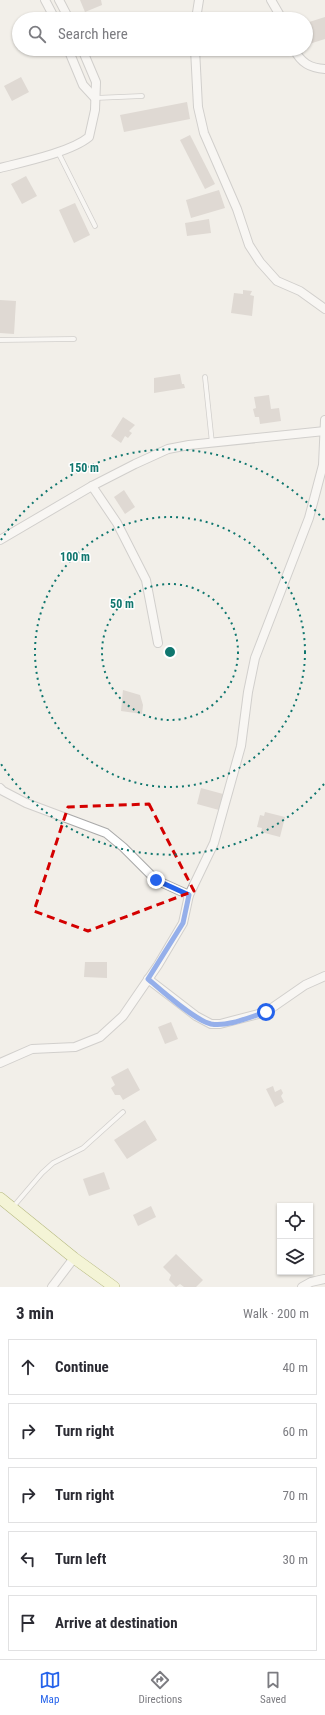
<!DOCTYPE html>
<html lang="en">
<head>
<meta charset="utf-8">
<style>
	:root { --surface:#fff; --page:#f7f7f7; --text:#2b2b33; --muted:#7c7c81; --line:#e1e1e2; --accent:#2563eb }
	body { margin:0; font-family:"Roboto Condensed",sans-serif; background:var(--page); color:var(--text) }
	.controls { position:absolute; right:12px; bottom:12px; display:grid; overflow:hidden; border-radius:0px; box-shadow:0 1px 3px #0004 }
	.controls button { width:36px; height:36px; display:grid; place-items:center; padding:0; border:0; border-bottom:1px solid var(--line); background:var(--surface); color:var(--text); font:20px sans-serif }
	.stop { position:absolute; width:12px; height:12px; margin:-9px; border:3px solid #2563eb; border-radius:50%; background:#fff }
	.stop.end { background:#2563eb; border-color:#fff; box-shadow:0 1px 4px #0008 }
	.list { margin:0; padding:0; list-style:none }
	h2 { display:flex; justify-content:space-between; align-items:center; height:52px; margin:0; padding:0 16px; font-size:17px }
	h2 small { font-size:13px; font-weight:400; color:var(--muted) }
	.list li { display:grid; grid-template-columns:26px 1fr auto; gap:12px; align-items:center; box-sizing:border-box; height:56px; margin:0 8px 8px; padding:0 8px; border:1px solid var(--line); border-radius:0px }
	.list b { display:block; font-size:15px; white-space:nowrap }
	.list em { font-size:13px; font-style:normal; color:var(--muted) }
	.icon { flex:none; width:22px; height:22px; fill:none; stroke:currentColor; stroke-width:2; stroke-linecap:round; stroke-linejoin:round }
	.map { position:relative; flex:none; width:325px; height:1287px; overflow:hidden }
	.search { position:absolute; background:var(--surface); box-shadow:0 1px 3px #0004; left:12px; right:12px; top:12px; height:44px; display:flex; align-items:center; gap:10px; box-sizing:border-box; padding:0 14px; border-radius:22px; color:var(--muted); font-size:15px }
	.sheet { height:372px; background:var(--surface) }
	nav { display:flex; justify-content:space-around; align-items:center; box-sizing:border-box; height:56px; border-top:1px solid var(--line); background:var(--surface); font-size:11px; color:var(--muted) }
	nav a { display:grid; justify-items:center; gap:2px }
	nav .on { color:var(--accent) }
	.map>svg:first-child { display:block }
</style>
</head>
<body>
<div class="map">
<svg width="325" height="1287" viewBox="0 0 325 1287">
	<rect width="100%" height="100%" fill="#f2efe9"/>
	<g fill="#c7bfb8">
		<path d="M 80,0 L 101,0 L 102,5 L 85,12 Z"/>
		<path d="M 325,17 L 325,39 L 306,45 L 306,23 Z"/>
		<path d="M 21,77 L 29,92 L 12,101 L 4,86 Z"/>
		<path d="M 187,102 L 190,119 L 124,132 L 120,115 Z"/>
		<path d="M 190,135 L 215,184 L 205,189 L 180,140 Z"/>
		<path d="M 26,176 L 37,196 L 22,204 L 11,184 Z"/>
		<path d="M 219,190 L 225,208 L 191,218 L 186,200 Z"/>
		<path d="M 75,203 L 90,235 L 74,243 L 59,210 Z"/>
		<path d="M 209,219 L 211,233 L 187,236 L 185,223 Z"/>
		<path d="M 243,290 L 252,291 L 250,295 L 254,296 L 252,316 L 231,313 L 234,293 L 243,294 Z"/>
		<path d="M 0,300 L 16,301 L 14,334 L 0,333 Z"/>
		<path d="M 180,374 L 182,384 L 184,384 L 185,388 L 154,393 L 154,378 Z"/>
		<path d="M 269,395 L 271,409 L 279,408 L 281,421 L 260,424 L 259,417 L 255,417 L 253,409 L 256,408 L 254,397 Z"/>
		<path d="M 123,417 L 135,425 L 129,431 L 132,433 L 128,438 L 125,436 L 121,443 L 111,436 Z"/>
		<path d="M 124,490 L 135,507 L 125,514 L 114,497 Z"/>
		<path d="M 123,690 L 140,695 L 143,705 L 142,714 L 121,711 Z"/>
		<path d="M 201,788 L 223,794 L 219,810 L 197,804 Z"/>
		<path d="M 265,812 L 285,817 L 280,837 L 261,832 L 262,828 L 257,827 L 260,815 L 264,816 Z"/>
		<path d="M 85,962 L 107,962 L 107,978 L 84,977 Z"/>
		<path d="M 171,1022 L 178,1039 L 165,1044 L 158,1027 Z"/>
		<path d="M 128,1068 L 140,1090 L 123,1100 L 120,1095 L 115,1095 L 111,1088 L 115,1085 L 111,1077 Z"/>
		<path d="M 273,1086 L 275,1092 L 281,1089 L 283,1093 L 281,1096 L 284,1102 L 275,1107 L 266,1089 Z"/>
		<path d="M 145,1120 L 157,1140 L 127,1159 L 114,1140 Z"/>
		<path d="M 104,1172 L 110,1189 L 89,1196 L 83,1179 Z"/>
		<path d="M 151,1206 L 156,1217 L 138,1226 L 133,1215 Z"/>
		<path d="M 176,1254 L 203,1280 L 196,1287 L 184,1287 L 180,1284 L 176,1287 L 169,1280 L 171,1275 L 163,1267 Z"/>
	</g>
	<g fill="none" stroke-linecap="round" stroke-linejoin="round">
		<defs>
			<g id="service">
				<path d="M 95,98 L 142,96"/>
				<path d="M 58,152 L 95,226"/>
				<path d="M 0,340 L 74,339"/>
				<path d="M 205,377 L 212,443"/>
				<path d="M 13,1207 L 42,1173 L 53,1163 L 83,1148 L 123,1112"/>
			</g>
			<g id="minor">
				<path d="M 45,0 L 55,19"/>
				<path d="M 59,0 L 69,19"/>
				<path d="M 271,0 L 282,19"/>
				<path d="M 196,19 L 199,0"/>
				<path d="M 68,49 L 83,85 L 95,98"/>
				<path d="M 195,49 L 198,107 L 204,133 L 237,209 L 249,245 L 260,262 L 277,281 L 300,291 L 325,309"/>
				<path d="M 294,49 C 301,63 310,68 325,69"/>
				<path d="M 0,168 C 24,162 71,152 89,137 L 95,110 L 96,82 L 82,49"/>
				<path d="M 92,486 L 117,523 L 146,580 L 158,643"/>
				<path d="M 0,540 L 92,486 L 135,464 L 168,449 L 189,445 L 325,431"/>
				<path d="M 0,788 L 3,791 L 26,803 L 106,833 L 123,847 L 156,880 L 189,895"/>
				<path d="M 148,979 L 196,1016 L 211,1024 L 220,1024 L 266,1012 L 305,985 L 325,976"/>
				<path d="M 0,1063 L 32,1049 L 75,1047 L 100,1037 L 123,1016 L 158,965 L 183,923 L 189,895 L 214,843 L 241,746 L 248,692 L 255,658 L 309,518 L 323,465 L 325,420"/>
				<path d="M 52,1287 L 74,1258"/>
				<path d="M 302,1287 L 311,1282 L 324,1279"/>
			</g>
			<path id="secondary" d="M 0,1198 L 74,1258 L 114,1287"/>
		</defs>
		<use href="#service" stroke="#a9a9a9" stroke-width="5.5"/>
		<use href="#minor" stroke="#a9a9a9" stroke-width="10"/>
		<use href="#secondary" stroke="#707d05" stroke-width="12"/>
		<use href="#service" stroke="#fff" stroke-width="4"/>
		<use href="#minor" stroke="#fff" stroke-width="8"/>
		<use href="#secondary" stroke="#f7fabf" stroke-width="11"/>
	</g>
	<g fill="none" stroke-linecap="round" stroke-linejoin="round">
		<path stroke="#2563eb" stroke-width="5" d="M 156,880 L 189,895 L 183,923 L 148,979 C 162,991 194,1020 211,1024 C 228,1027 250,1017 266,1012"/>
	</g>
	<path d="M0 0H325V1287H0ZM 149,804 L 194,891 L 88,931 L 34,911 L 68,807 Z" fill="#f2efe9" fill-opacity=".55" fill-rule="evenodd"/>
	<path fill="none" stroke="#d40000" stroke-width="3" stroke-dasharray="8 5" stroke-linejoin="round" d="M 149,804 L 194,891 L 88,931 L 34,911 L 68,807 Z"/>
	<g fill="none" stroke="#0f766e" stroke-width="2" stroke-dasharray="2 4">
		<circle cx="170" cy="652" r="68"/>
		<circle cx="170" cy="652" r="135"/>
		<path d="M324 784A203 203 0 0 1 1 764M1 540A203 203 0 0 1 324 520"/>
	</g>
	<circle cx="170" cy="652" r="6" fill="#0f766e" stroke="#fff" stroke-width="2"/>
	<g font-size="12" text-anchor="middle" font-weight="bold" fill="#0f766e" stroke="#fff" stroke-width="3" stroke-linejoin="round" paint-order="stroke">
		<text x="84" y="472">150 m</text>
		<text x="75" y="561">100 m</text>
		<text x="122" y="608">50 m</text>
	</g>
</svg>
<div class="controls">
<button><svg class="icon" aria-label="locate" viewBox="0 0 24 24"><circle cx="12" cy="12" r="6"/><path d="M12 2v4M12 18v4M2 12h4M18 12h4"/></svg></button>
<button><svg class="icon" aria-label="layers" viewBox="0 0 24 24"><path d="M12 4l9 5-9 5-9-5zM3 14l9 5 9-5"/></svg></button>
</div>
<div class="stop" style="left:266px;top:1012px"></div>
<div class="stop end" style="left:156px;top:880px"></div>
<div class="search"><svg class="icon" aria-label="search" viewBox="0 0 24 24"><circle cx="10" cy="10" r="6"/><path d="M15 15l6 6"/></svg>Search here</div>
</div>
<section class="sheet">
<h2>3 min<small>Walk · 200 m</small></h2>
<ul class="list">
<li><svg class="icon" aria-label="ahead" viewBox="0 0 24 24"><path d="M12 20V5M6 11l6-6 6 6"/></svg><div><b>Continue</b></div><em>40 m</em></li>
<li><svg class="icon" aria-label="right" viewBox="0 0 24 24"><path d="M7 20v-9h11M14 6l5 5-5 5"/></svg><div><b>Turn right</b></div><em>60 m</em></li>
<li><svg class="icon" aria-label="right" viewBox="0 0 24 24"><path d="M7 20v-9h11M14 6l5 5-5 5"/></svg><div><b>Turn right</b></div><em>70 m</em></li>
<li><svg class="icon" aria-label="left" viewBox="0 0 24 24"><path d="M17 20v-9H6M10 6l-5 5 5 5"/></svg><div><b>Turn left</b></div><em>30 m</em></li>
<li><svg class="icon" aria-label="arrive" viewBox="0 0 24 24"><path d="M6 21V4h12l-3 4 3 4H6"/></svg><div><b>Arrive at destination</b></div></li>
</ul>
</section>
<nav>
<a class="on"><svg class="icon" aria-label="map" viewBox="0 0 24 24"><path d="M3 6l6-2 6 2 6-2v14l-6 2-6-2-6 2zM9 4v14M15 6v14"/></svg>Map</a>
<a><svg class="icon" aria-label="directions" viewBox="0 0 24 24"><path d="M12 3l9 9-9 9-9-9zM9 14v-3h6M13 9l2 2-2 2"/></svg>Directions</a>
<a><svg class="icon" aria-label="saved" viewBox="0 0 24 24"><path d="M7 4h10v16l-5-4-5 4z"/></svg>Saved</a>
</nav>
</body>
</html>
